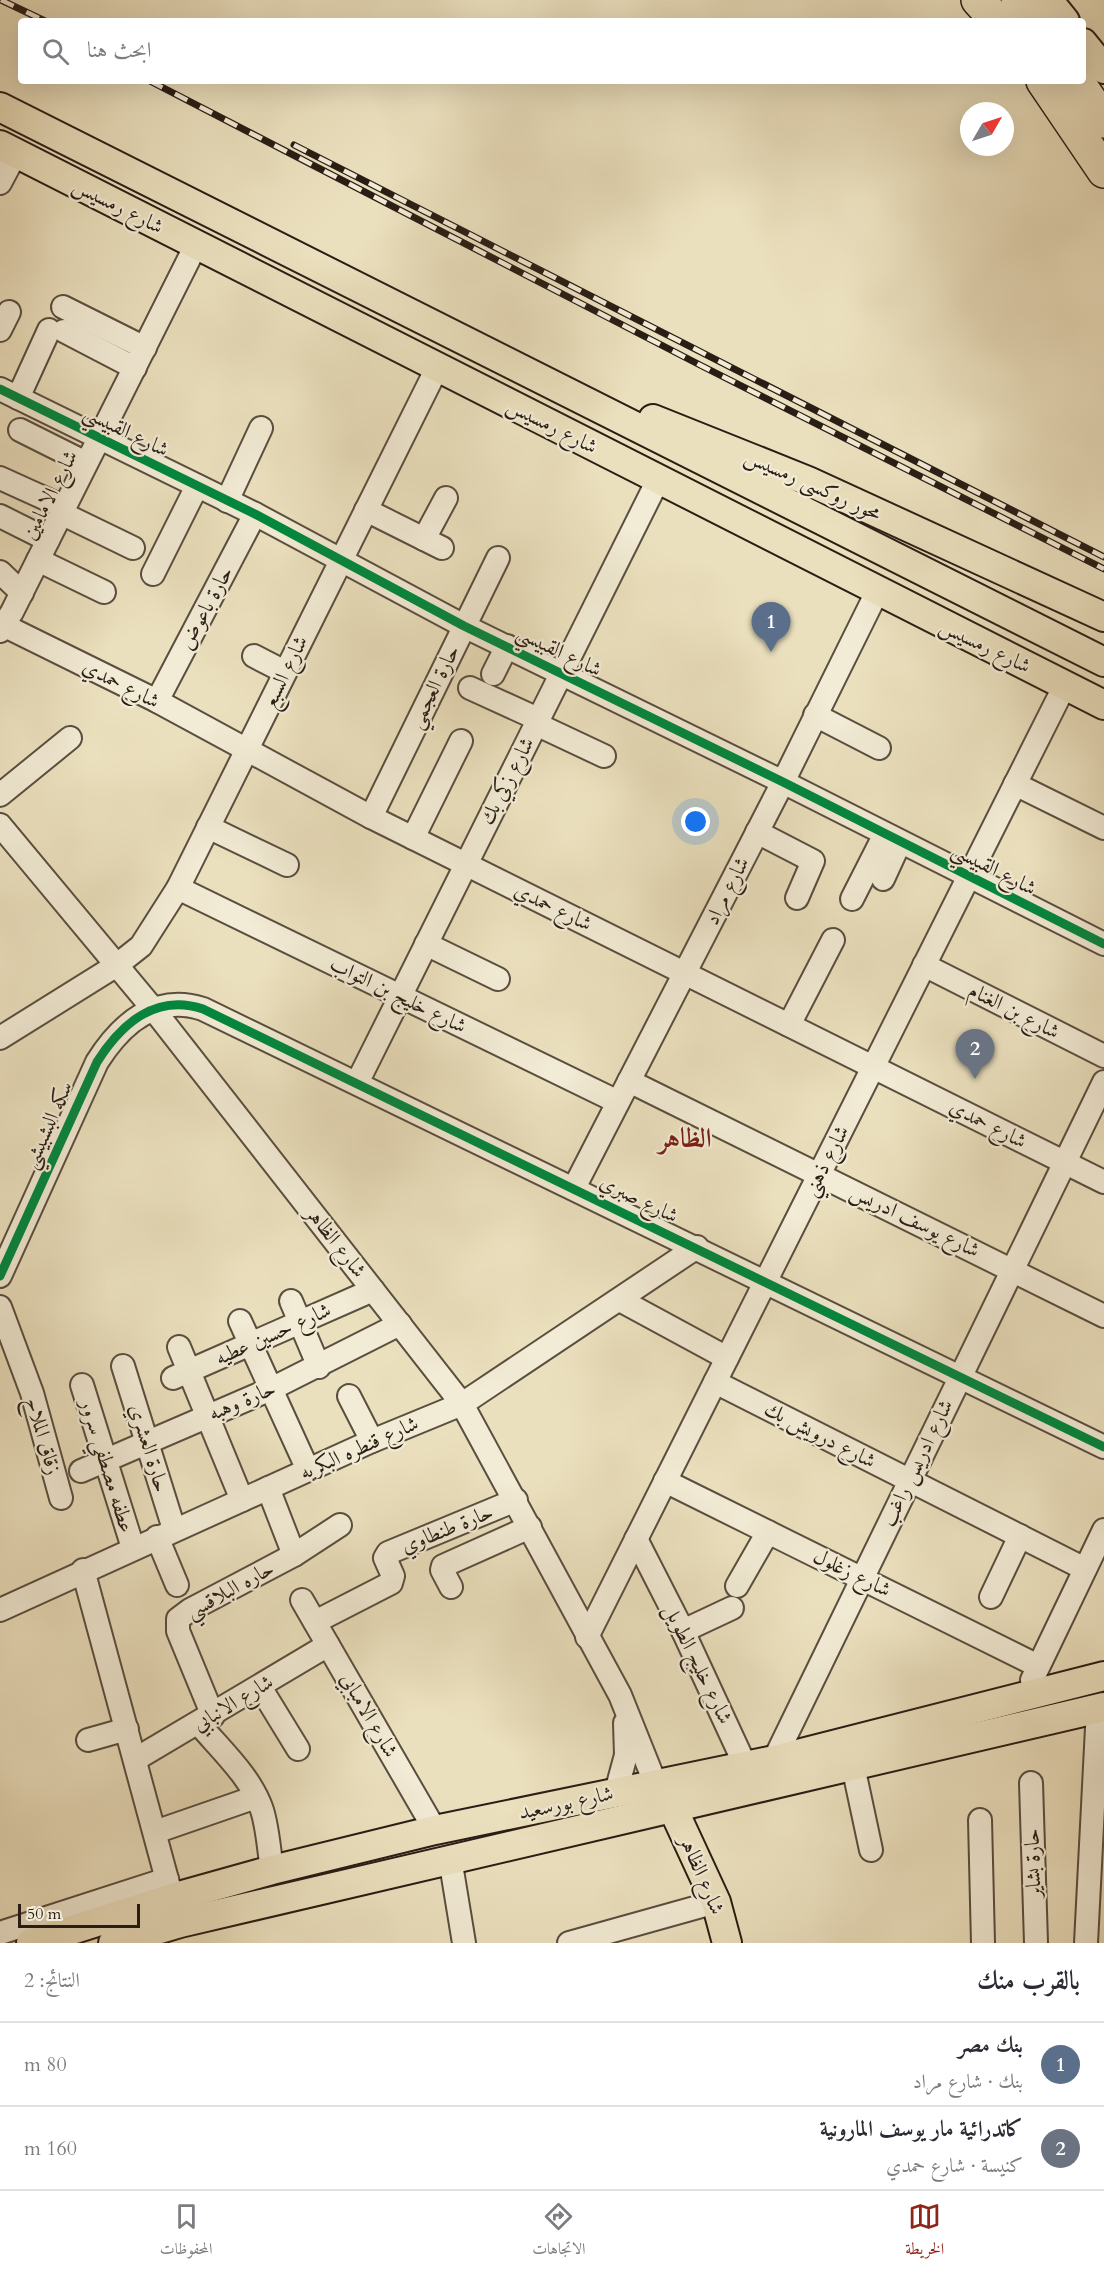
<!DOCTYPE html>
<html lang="ar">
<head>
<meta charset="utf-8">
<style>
	:root { --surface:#fff; --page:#f7f7f7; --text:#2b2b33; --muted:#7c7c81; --line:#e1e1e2; --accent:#8f2418 }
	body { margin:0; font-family:Cardo,Amiri,serif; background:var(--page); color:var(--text); direction:rtl }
	.compass { position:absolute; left:960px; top:102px; width:54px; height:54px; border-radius:50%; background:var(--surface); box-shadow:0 6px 24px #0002; rotate:51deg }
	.scale { position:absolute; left:18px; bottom:15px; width:122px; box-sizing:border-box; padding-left:6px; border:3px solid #291d15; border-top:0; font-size:16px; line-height:21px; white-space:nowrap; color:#291d15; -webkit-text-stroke:4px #f2ebd5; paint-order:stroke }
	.you { position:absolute; left:696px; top:822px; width:21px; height:21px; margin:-15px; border:4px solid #fff; border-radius:50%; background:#1a73e8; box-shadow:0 0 0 9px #1a73e833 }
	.badge { display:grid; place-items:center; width:39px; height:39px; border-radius:50%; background:var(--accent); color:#fff; font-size:20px; font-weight:700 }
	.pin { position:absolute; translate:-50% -50px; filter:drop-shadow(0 2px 3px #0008) }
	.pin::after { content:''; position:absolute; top:32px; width:21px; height:18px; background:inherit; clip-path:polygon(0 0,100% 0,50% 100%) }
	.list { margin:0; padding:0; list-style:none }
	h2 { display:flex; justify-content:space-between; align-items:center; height:78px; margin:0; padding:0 24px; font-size:26px }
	h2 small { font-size:20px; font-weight:400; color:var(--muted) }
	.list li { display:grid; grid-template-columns:39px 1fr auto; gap:18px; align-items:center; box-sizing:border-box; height:84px; padding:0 24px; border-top:2px solid var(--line) }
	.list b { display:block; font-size:22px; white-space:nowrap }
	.list p { margin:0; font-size:20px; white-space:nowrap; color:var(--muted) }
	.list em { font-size:20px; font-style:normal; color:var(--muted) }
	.icon { flex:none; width:33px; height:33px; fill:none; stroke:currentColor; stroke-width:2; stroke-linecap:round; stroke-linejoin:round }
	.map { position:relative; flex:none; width:1104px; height:1943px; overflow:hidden; direction:ltr }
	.search { position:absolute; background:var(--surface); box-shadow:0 6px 24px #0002; left:18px; right:18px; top:18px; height:66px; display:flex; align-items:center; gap:15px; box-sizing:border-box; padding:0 21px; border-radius:6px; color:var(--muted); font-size:22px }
	.sheet { height:246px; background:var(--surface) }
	nav { display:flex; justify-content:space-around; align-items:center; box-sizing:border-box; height:84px; border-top:2px solid var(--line); background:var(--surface); font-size:16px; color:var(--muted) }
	nav a { display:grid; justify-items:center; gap:3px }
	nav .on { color:var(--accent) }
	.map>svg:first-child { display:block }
</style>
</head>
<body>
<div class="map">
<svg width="1104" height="1943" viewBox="0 0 1104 1943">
	<rect width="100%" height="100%" fill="#ebe0be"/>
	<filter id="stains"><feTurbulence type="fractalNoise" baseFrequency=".00333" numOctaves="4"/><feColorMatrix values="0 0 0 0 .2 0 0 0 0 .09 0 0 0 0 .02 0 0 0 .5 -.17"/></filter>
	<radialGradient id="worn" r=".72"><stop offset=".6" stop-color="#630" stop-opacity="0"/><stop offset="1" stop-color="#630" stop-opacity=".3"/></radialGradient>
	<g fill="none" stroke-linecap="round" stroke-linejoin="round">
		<defs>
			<g id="minor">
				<path d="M 0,183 L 16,153"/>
				<path d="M 63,307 L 145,348"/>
				<path d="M 0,330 L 9,312"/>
				<path d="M 64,331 L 135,368"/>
				<path d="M 0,389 L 255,514 L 464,626 L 783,782 L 1104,944"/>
				<path d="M 18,398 L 49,330"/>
				<path d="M 20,430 L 86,463"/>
				<path d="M 0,478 L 64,507"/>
				<path d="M 227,501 L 261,428"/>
				<path d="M 366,510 L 442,548"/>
				<path d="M 61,513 L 133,548"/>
				<path d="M 0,516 L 48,540"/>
				<path d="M 424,539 L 446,498"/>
				<path d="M 38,560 L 104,592"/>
				<path d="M 0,572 L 22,593"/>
				<path d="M 153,574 L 197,486"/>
				<path d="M 5,626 L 157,701 L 371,817 L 1104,1182"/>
				<path d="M 0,631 L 12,612 L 196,245"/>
				<path d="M 254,656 L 285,672"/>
				<path d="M 493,674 L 507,646"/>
				<path d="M 470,688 L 538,719"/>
				<path d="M 157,701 L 255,514"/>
				<path d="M 815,715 L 879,748"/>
				<path d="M 536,724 L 604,756"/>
				<path d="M 1015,784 L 1104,828"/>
				<path d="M 0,795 L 70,738"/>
				<path d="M 371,817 L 498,558"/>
				<path d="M 0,825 L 154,1010 L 462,1404 L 620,1695 L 656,1785"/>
				<path d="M 208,827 L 287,865"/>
				<path d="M 757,832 L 813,861 L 797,898"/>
				<path d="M 413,838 L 461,741"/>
				<path d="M 883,879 L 900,842"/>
				<path d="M 178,888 L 618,1102"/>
				<path d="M 852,899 L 885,834"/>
				<path d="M 426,944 L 498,979"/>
				<path d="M 924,965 L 1104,1056"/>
				<path d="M 789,1025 L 833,940"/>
				<path d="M 0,1038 L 117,965 L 141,946 L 178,888 L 437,368"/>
				<path d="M 629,1081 L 1104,1316"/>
				<path d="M 357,1083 L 658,480"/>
				<path d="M 574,1188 L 783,782 L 877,592"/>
				<path d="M 0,1276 L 97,1062 C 121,1024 156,993 203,1009 L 1104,1447"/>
				<path d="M 620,1300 L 727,1358"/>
				<path d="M 291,1301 L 319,1367"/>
				<path d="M 0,1307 L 32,1393 L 61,1498"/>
				<path d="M 240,1321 L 308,1470"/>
				<path d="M 179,1347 L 242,1500"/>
				<path d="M 123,1366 L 174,1529"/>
				<path d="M 173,1378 L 373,1290"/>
				<path d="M 715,1382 L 1085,1569"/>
				<path d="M 82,1385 L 133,1548"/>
				<path d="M 349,1396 L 372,1441"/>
				<path d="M 81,1471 L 271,1389 L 400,1324"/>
				<path d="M 665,1481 L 1038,1666"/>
				<path d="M 268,1488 L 294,1555"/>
				<path d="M 157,1537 L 177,1585"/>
				<path d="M 636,1539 L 683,1631 L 746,1767 L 749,1781"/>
				<path d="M 83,1570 L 172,1898"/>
				<path d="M 737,1586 L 768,1532"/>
				<path d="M 451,1587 L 442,1570 L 443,1566 L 530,1527"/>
				<path d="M 991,1597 L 1020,1536"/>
				<path d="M 302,1600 L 435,1830"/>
				<path d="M 0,1610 L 372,1441 L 462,1404 L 697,1247"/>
				<path d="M 315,1622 L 391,1583 L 393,1576 L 385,1558 L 388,1553 L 516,1500"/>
				<path d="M 683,1631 L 732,1608"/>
				<path d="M 587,1637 L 1065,685"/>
				<path d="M 1032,1680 L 1104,1530"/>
				<path d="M 260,1687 L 298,1749"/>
				<path d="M 213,1716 L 178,1631 L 178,1619 L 190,1610 L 294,1555 L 340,1525"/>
				<path d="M 199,1724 C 221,1750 251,1777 262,1810 C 268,1829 269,1851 272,1870"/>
				<path d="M 88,1740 L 127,1729"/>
				<path d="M 136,1759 L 328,1645"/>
				<path d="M 853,1766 L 871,1850"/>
				<path d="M 775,1772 L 774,1760 L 1104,1082"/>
				<path d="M 1031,1783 L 1036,1943"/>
				<path d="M 616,1792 L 626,1755 L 625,1723"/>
				<path d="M 980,1820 L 983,1943"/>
				<path d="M 155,1832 L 256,1797"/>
				<path d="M 450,1858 L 464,1943"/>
				<path d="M 0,1933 L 167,1879"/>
				<path d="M 569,1943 L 716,1902"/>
				<path d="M 1086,1943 L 1098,1708"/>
			</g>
			<g id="major">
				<path d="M 1048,0 L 1065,21"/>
				<path d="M 1083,43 L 1104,69"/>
				<path d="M 0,107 L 1104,662"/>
				<path d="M 0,145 L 1104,705"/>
				<path d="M 653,419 L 808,481 L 1104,617"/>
				<path d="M 673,1809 L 716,1902 L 727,1943"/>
				<path d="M 31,1943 L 172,1898 L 272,1870 L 435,1830 L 774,1760 L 1104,1676"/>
				<path d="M 113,1943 L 180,1923 L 1104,1707"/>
			</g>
			<g id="highway">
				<path d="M 978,0 L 997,21"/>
				<path d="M 1018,0 L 1033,21"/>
				<path d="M 1043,81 L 1104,171"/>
				<path d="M 1077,81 L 1104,121"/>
			</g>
		</defs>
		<use href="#minor" stroke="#5a4e3f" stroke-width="26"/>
		<use href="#major" stroke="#291d15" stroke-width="32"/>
		<use href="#highway" stroke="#291d15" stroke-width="36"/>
		<use href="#minor" stroke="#f2ebd5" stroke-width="22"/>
		<use href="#major" stroke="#ebe0be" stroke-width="28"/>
		<use href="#highway" stroke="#ebe0be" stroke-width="33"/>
		<defs>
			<g id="rail">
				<path d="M 1,0 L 45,21"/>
				<path d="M 150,81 L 700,365 L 1104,569"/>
				<path d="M 294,145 L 1104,557"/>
			</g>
		</defs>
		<use href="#rail" stroke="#291d15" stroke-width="7"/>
		<use href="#rail" stroke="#f2ebd5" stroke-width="4.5" stroke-dasharray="14" stroke-linecap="butt"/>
		<defs>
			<g id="cycleway">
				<path d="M 0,389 L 255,514 L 464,626 L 783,782 L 1104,944"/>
				<path d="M 0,1276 L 97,1062 C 121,1024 156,993 203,1009 L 1104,1447"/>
			</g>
		</defs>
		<use href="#cycleway" stroke="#f2ebd5" stroke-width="13"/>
		<use href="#cycleway" stroke="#00873e" stroke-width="9"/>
	</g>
	<g text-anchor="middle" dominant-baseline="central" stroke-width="4.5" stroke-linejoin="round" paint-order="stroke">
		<g font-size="21" fill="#291d15" stroke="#f2ebd5">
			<text transform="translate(118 206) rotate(27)">شارع رمسيس</text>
			<text transform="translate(552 426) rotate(27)">شارع رمسيس</text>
			<text transform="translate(126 431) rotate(26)">شارع القبيسي</text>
			<text transform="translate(813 485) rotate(24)">محور روكسى رمسيس</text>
			<text transform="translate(50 495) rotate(-63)">شارع الامامين</text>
			<text transform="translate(206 608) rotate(-62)">حارة باعوض</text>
			<text transform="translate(985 646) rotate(26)">شارع رمسيس</text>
			<text transform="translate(559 651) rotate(26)">شارع القبيسي</text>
			<text transform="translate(285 672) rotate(-64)">شارع السبع</text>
			<text transform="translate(121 684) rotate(27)">شارع حمدي</text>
			<text transform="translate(434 687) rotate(-64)">حارة العجمي</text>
			<text transform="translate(507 781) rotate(-63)">شارع زكي بك</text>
			<text transform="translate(994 869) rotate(27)">شارع القبيسي</text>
			<text transform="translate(727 891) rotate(-63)">شارع مراد</text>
			<text transform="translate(553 907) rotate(26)">شارع حمدي</text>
			<text transform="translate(398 995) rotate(26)">شارع خليج بن التواب</text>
			<text transform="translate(1014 1011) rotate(27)">شارع بن الغنام</text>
			<text transform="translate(988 1124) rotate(27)">شارع حمدي</text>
			<text transform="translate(48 1125) rotate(-66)">سكه البشبيشي</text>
			<text transform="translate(826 1161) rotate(-63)">شارع ذهني</text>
			<text transform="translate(639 1199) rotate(26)">شارع صبري</text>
			<text transform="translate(915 1221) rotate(26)">شارع يوسف ادريس</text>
			<text transform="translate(336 1242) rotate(52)">شارع الظاهر</text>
			<text transform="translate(273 1334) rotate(-24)">شارع حسين عطيه</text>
			<text transform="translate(242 1401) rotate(-23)">حارة وهبه</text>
			<text transform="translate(820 1435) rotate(27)">شارع درويش بك</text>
			<text transform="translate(43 1436) rotate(74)">زقاق الملاح</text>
			<text transform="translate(149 1448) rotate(73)">حارة العشري</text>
			<text transform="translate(359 1448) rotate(-24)">شارع قنطره البكريه</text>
			<text transform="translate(917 1463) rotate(-64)">شارع ادريس راغب</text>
			<text transform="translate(107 1466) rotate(73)">عطفه مصطفي سرور</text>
			<text transform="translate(447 1529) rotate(-22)">حارة طنطاوي</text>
			<text transform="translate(852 1573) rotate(26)">شارع زغلول</text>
			<text transform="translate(230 1590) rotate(-29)">حاره البلاقسي</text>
			<text transform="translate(698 1664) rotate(64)">شارع خليج الطويل</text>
			<text transform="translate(233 1703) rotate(-31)">شارع الانبابي</text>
			<text transform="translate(369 1715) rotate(60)">شارع الامبابي</text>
			<text transform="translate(566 1803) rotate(-12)">شارع بورسعيد</text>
			<text transform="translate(1033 1863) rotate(-92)">حارة بشاير</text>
			<text transform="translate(702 1875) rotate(67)">شارع الظاهر</text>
		</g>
		<g font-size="27" font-weight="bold" fill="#7a1f14" stroke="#f2ebd5">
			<text x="685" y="1138">الظاهر</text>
		</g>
	</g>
	<rect width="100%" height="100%" filter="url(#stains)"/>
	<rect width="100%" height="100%" fill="url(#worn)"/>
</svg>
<svg class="compass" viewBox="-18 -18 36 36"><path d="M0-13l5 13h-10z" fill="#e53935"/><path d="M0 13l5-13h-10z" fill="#7c7c81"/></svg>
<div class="scale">50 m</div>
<div class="you"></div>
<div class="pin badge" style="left:771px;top:652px;background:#5c6f8a">1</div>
<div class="pin badge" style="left:975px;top:1079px;background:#6b7280">2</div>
<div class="search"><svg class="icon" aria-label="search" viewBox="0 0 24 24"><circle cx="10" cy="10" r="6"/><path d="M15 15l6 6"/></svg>ابحث هنا</div>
</div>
<section class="sheet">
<h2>بالقرب منك<small>النتائج: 2</small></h2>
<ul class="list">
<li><span class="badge" style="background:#5c6f8a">1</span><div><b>بنك مصر</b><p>بنك · شارع مراد</p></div><em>80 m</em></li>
<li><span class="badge" style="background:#6b7280">2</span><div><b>كاتدرائية مار يوسف المارونية</b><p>كنيسة · شارع حمدي</p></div><em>160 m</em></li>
</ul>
</section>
<nav>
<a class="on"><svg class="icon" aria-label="map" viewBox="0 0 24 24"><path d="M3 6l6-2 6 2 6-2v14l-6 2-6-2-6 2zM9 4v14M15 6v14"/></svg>الخريطة</a>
<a><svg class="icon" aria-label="directions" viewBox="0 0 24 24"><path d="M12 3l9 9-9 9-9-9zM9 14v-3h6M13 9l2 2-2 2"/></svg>الاتجاهات</a>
<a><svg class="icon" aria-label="saved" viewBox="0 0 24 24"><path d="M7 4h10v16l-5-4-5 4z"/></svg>المحفوظات</a>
</nav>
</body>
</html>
